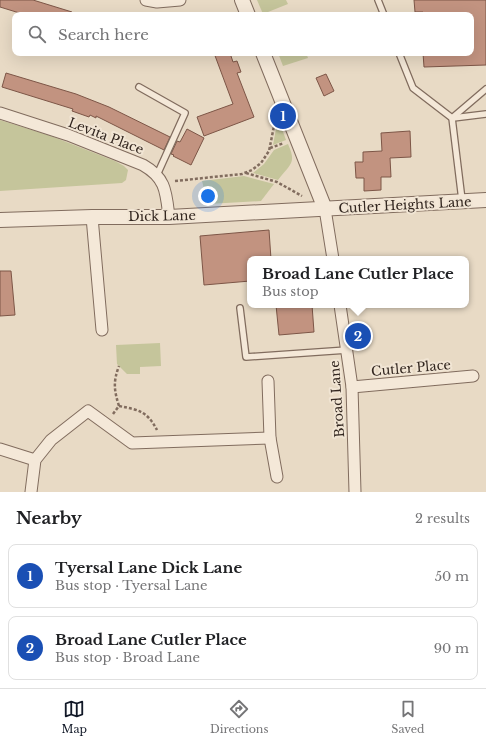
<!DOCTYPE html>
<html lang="en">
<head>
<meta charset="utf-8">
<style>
	:root { --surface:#fff; --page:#f6f6f6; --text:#202124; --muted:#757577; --line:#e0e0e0; --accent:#111827 }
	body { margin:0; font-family:"Libre Baskerville",serif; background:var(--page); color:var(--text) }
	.you { position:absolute; left:208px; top:196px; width:14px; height:14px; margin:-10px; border:3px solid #fff; border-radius:50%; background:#1a73e8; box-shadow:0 0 0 6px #1a73e833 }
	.badge { display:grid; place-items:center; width:26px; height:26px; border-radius:50%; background:var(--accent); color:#fff; font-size:13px; font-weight:700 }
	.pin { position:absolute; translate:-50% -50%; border:2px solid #fff; box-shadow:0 1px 4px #0006 }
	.popup { position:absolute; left:247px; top:256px; width:222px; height:52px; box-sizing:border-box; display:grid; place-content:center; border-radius:8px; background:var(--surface); filter:drop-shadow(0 1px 3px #0005); font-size:13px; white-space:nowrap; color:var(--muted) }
	.popup b { font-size:15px; color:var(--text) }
	.popup::after { content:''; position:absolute; left:50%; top:100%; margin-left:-8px; border:8px solid transparent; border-top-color:var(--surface) }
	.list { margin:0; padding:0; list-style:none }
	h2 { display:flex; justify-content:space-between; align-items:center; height:52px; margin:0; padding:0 16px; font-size:17px }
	h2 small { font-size:13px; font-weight:400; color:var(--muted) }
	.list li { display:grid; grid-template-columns:26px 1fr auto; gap:12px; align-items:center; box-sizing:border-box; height:64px; margin:0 8px 8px; padding:0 8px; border:1px solid var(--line); border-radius:8px }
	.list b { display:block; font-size:15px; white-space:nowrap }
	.list p { margin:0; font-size:13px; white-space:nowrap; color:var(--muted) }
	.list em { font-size:13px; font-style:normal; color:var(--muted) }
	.icon { flex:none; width:22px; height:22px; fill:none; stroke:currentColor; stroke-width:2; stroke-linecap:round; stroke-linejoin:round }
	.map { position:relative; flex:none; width:486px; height:492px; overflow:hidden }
	.search { position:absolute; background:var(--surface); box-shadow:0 4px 16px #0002; left:12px; right:12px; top:12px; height:44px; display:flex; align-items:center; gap:10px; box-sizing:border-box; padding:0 14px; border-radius:8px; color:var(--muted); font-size:15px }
	.sheet { height:196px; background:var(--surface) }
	nav { display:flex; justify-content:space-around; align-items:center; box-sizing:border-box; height:56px; border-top:1px solid var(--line); background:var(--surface); font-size:11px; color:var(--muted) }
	nav a { display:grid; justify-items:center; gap:2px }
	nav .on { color:var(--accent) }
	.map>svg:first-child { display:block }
</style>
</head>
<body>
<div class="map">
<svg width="486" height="492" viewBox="0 0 486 492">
	<rect width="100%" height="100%" fill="#e8dac5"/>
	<g fill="#c5c59b">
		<path d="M 257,0 L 286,0 L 288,4 L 263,14 Z"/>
		<path d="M 278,53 L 306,53 L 308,58 L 283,66 Z"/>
		<path d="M 278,118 L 286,140 L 273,145 Z"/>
		<path d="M 0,120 L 51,136 L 115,161 L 124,166 L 128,170 L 126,180 L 122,183 L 0,191 Z"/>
		<path d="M 288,144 C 297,164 290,164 278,180 L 253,173 L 264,164 L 274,150 Z"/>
		<path d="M 244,176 L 274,184 L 261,201 L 208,204 L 202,181 Z"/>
		<path d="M 160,343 L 161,366 L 140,367 L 140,374 L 127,374 L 117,364 L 116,345 Z"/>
	</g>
	<g fill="#c29380" stroke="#7d5647">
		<path d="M 0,0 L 33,0 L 72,12 L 72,15 L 26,15 L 0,7 Z"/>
		<path d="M 414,0 L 486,0 L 486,65 L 424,67 L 423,53 L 471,53 L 471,15 L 422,15 L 423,12 L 415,12 Z"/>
		<path d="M 214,53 L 230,53 L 233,62 L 237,61 L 241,72 L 237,73 L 254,117 L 204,136 L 197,117 L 233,104 Z"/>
		<path d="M 6,73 L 76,94 L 109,107 L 170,137 L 164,150 L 96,116 L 96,118 L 90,115 L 89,117 L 72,111 L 73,109 L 2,87 Z"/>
		<path d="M 326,74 L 334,91 L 324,96 L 316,78 Z"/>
		<path d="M 187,129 L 204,138 L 191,165 L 173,156 L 174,155 L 171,154 L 177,141 L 180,142 Z"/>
		<path d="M 410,131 L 411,157 L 390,158 L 391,177 L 381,177 L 381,190 L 364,191 L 364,178 L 356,178 L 355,162 L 363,162 L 363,152 L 382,151 L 381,133 Z"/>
		<path d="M 269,230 L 271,259 L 250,259 L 250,281 L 204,285 L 200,236 Z"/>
		<path d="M 0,271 L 11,271 L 15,315 L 0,316 Z"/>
		<path d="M 276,305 L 312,305 L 314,332 L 279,335 Z"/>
	</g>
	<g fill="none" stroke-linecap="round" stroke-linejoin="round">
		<defs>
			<g id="service">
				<path d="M 378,0 L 384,15"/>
				<path d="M 399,53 L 413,88 L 452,118 L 462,200"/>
				<path d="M 139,87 L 185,113 L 157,175"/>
				<path d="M 452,118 L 486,89"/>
				<path d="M 453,118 L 486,114"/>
				<path d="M 240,308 L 246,357 L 347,350"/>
			</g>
			<g id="minor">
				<path d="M 146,0 L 157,2 L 180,0"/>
				<path d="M 0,113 L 68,135 L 143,165 C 166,178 166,192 169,217"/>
				<path d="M 325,209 L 333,259"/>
				<path d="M 92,217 L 102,330"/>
				<path d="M 340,305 L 352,387 L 355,492"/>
				<path d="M 268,381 L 270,438 L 277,477"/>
				<path d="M 352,387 L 473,376"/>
				<path d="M 0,449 L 35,460"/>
				<path d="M 31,492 L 35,460 L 51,440 L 88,411 L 132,443 L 270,438"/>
			</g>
			<g id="tertiary">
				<path d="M 242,0 L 248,15"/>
				<path d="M 263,53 L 325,209"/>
				<path d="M 0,220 L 92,217 L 169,217 L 486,200"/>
			</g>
		</defs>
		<use href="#service" stroke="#816c5e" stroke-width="8"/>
		<use href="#minor" stroke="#816c5e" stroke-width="13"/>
		<use href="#tertiary" stroke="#816c5e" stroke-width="16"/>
		<g stroke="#816c5e" stroke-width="2.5" stroke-dasharray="3 2" stroke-linecap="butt">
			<path d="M 270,148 L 284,143"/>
			<path d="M 246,173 L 277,182 L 302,196"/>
			<path d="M 175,181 L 242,174 L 252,170 L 261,163 L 269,151 L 275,121"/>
			<path d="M 119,406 C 139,410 147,411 157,430"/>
			<path d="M 113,414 L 119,406 C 114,390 113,382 119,366"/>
		</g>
		<use href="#service" stroke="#f4e8d8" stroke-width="5.5"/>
		<use href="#minor" stroke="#f4e8d8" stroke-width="11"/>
		<use href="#tertiary" stroke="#f4e8d8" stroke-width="14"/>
	</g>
	<g text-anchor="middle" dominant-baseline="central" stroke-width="4" stroke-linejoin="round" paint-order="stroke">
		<g font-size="13" fill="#332720" stroke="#f1e5d4">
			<text transform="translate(106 136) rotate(21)">Levita Place</text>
			<text transform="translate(405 205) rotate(-3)">Cutler Heights Lane</text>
			<text transform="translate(162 216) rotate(-1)">Dick Lane</text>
			<text transform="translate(411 368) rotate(-5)">Cutler Place</text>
			<text transform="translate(337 399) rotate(-94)">Broad Lane</text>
		</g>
	</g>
</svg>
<div class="you"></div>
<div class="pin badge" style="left:283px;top:116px;background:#1a4fb4">1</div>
<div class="pin badge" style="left:358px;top:336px;background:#1a4fb4">2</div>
<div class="popup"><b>Broad Lane Cutler Place</b>Bus stop</div>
<div class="search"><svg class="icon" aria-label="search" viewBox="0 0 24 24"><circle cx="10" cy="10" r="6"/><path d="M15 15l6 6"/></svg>Search here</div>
</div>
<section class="sheet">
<h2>Nearby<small>2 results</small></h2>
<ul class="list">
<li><span class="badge" style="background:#1a4fb4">1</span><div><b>Tyersal Lane Dick Lane</b><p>Bus stop · Tyersal Lane</p></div><em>50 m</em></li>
<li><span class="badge" style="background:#1a4fb4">2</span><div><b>Broad Lane Cutler Place</b><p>Bus stop · Broad Lane</p></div><em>90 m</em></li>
</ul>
</section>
<nav>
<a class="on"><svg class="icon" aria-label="map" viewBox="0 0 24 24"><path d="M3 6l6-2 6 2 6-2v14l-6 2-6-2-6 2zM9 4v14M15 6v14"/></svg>Map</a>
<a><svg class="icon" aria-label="directions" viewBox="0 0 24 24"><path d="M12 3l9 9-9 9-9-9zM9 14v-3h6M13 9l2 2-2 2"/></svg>Directions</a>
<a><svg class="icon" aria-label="saved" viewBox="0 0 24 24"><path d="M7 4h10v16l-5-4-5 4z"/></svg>Saved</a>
</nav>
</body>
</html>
